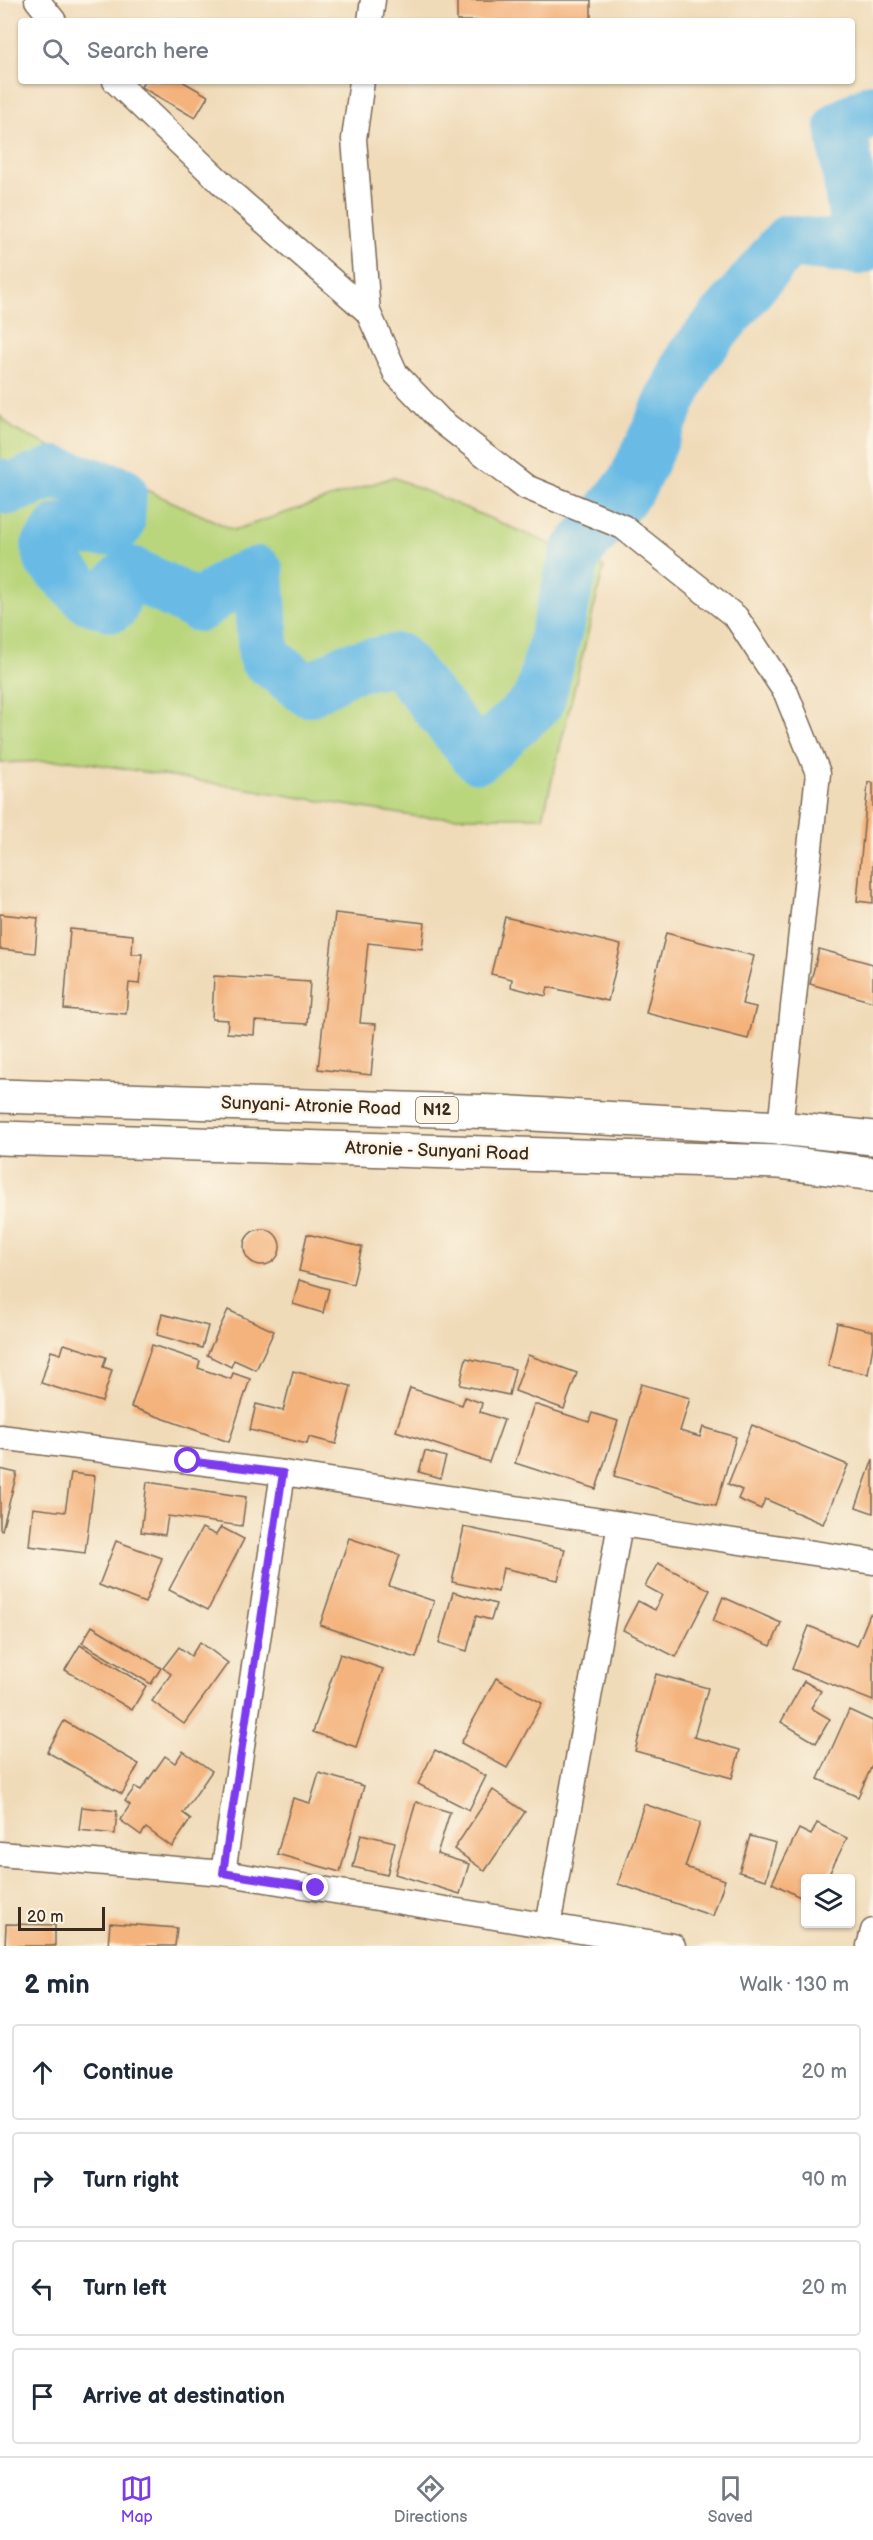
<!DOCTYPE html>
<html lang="en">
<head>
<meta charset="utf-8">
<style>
	:root { --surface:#fff; --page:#f6f6f7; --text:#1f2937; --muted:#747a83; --line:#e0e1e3; --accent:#7c3aed }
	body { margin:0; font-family:"Balsamiq Sans",sans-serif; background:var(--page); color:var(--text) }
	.controls { position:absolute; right:18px; bottom:18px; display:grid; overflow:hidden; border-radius:6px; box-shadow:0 2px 4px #0004 }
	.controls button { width:54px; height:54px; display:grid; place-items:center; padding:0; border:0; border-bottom:2px solid var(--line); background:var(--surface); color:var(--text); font:30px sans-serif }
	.scale { position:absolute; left:18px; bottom:15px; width:87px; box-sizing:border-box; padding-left:6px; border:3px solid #3b2a1e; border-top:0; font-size:16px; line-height:21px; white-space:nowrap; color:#3b2a1e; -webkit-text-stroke:4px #fcf5e5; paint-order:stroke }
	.stop { position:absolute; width:18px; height:18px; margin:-14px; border:4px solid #7c3aed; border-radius:50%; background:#fff }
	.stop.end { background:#7c3aed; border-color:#fff; box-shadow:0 2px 6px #0008 }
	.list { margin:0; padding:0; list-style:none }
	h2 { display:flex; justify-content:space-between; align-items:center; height:78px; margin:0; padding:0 24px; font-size:26px }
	h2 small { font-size:20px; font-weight:400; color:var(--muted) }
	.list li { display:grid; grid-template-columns:39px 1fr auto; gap:18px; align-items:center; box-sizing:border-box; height:96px; margin:0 12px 12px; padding:0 12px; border:2px solid var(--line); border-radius:6px }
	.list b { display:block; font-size:22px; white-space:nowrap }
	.list em { font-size:20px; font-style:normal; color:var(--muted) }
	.icon { flex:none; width:33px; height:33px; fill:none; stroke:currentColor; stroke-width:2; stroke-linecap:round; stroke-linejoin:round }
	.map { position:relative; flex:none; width:873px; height:1946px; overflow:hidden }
	.search { position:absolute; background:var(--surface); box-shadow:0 2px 4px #0004; left:18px; right:18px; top:18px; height:66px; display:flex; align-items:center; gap:15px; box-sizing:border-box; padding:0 21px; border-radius:6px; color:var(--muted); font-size:22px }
	.sheet { height:510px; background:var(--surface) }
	nav { display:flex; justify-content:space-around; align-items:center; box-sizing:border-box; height:84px; border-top:2px solid var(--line); background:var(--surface); font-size:16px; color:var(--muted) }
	nav a { display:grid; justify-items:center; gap:3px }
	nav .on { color:var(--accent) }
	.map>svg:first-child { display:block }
</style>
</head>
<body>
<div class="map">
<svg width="873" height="1946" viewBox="0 0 873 1946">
	<rect width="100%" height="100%" fill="#fcf5e5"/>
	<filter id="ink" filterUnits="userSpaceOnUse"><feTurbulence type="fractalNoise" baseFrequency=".0167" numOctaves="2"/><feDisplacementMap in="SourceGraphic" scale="12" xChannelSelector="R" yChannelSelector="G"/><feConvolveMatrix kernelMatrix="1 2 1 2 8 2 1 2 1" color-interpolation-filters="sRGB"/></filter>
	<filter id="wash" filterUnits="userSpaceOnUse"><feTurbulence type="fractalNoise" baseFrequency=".008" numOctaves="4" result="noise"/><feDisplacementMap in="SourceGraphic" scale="24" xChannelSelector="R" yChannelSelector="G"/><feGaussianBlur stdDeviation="1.35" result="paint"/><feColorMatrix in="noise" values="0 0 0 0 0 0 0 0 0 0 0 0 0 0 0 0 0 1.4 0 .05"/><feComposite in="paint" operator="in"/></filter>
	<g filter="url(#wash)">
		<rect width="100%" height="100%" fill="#f0dbb9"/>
		<path fill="#bad67d" stroke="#7a804e" stroke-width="1.5" d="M 0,416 L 15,430 L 234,530 L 393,477 L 604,567 L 543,817 L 419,817 L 71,760 L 0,763 Z"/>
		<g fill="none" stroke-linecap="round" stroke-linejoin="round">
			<path stroke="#69bbe5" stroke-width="52" d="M 0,485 L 10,489 L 54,472 L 121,492 L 119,524 L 101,531 L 60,529 L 47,547 L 50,559 L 88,598 L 113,606 L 118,584 L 131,572 L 199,606 L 234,581 L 258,572 L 264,657 L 308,691 L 349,668 L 398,659 L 478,757 L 539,701 L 576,553 L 632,484 L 691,358 L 788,241 L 859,249 L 841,126 L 873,109"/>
		</g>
		<g id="blocks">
			<g fill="#f4b27c">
				<rect x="457" y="0" width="134" height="21"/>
				<path d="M 144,81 L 182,81 L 208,96 L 195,118 L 141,87 Z"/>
				<path d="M 868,782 L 873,783 L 873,903 L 857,901 Z"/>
				<path d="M 335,913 L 425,923 L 422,949 L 368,943 L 360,1023 L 376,1024 L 371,1075 L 318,1069 Z"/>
				<path d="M 0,914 L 38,918 L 35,953 L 0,949 Z"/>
				<path d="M 505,917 L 621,945 L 608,1001 L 548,987 L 546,996 L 511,987 L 512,979 L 491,974 Z"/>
				<path d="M 70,929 L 133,935 L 132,954 L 142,954 L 139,984 L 129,983 L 126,1014 L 64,1009 Z"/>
				<path d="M 666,933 L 754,956 L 742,1004 L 756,1007 L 748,1039 L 646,1013 Z"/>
				<path d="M 819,949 L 873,964 L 873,1002 L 810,984 Z"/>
				<path d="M 214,976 L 310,982 L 307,1024 L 255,1021 L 254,1035 L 227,1033 L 228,1020 L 212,1019 Z"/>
				<circle cx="262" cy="1247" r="18"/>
				<path d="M 307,1234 L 362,1247 L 353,1284 L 299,1271 Z"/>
				<path d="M 299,1280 L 329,1289 L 323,1313 L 293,1304 Z"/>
				<path d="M 228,1310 L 274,1331 L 256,1370 L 234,1360 L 231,1367 L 207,1355 Z"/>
				<path d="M 162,1314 L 208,1326 L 202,1348 L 157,1335 Z"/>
				<path d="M 837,1323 L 873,1331 L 873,1346 L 868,1374 L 828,1366 Z"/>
				<path d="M 64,1344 L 106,1357 L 103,1367 L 112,1370 L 102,1402 L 41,1383 L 51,1351 L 61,1354 Z"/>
				<path d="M 152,1345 L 200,1361 L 198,1368 L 231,1379 L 233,1373 L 250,1379 L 229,1442 L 131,1407 Z"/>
				<path d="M 528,1355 L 577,1373 L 564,1409 L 515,1391 Z"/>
				<path d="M 466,1358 L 515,1369 L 509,1395 L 460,1385 Z"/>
				<path d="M 293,1371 L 351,1386 L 336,1444 L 309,1437 L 307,1444 L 250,1430 L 256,1404 L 283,1411 Z"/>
				<path d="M 641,1384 L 690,1398 L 680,1431 L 700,1437 L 703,1427 L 736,1437 L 716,1506 L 614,1476 Z"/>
				<path d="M 410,1388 L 462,1405 L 465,1397 L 482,1403 L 480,1412 L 504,1420 L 489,1462 L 396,1431 Z"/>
				<path d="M 534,1404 L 589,1422 L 592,1413 L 618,1421 L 596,1489 L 515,1463 Z"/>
				<path d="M 752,1425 L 848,1465 L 823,1524 L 765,1499 L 761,1509 L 738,1499 L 742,1490 L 728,1484 Z"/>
				<path d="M 425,1451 L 446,1457 L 440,1478 L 419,1472 Z"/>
				<path d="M 873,1459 L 873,1513 L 856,1507 Z"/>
				<path d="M 0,1469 L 17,1473 L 2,1530 L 0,1529 Z"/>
				<path d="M 71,1473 L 95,1476 L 85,1553 L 29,1546 L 33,1508 L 65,1512 Z"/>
				<path d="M 147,1482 L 246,1497 L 242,1526 L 168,1516 L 165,1535 L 141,1532 Z"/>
				<path d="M 221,1527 L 244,1539 L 208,1610 L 169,1590 L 202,1528 L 216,1535 Z"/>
				<path d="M 464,1527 L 565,1549 L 558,1580 L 503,1568 L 498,1592 L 452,1582 Z"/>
				<path d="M 349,1538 L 400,1555 L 389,1586 L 434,1601 L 416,1658 L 320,1625 Z"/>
				<path d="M 116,1541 L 162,1558 L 145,1603 L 99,1585 Z"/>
				<path d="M 658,1563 L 710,1590 L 676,1657 L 623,1630 L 638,1601 L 655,1610 L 662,1595 L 645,1586 Z"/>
				<path d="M 453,1592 L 496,1604 L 491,1620 L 476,1616 L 467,1651 L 439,1643 Z"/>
				<path d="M 723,1597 L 781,1623 L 771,1646 L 713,1621 Z"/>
				<path d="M 870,1614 L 873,1615 L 873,1701 L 792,1669 L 809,1626 L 857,1646 Z"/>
				<path d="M 92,1626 L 161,1668 L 151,1684 L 82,1643 Z"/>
				<path d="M 200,1642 L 228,1663 L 184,1724 L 152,1701 L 171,1674 L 163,1668 L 179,1647 L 191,1656 Z"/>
				<path d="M 80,1645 L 146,1686 L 132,1710 L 65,1670 Z"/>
				<path d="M 340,1654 L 383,1669 L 356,1747 L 313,1732 Z"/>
				<path d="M 656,1674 L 708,1688 L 694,1737 L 740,1750 L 732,1778 L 635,1751 Z"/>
				<path d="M 496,1678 L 542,1703 L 507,1768 L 461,1743 Z"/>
				<path d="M 804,1681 L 821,1691 L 811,1708 L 830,1719 L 816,1743 L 781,1722 Z"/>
				<path d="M 849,1710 L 873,1721 L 873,1763 L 858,1797 L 818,1779 Z"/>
				<path d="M 64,1721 L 139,1764 L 122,1794 L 47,1752 Z"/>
				<path d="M 435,1750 L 486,1776 L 469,1810 L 418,1784 Z"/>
				<path d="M 183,1751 L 212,1771 L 183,1813 L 191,1819 L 172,1847 L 146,1828 L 141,1835 L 120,1820 L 130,1805 L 125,1801 L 135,1787 L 141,1790 L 165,1756 L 175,1763 Z"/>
				<path d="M 319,1773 L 364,1786 L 340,1872 L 277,1854 L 293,1798 L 310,1803 Z"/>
				<path d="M 493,1790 L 525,1812 L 485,1871 L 454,1849 Z"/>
				<path d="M 416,1802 L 450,1812 L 437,1854 L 469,1864 L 460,1894 L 395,1874 Z"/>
				<path d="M 644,1804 L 700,1823 L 685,1867 L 725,1880 L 713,1916 L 618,1884 Z"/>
				<path d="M 82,1807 L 117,1811 L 115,1834 L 79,1830 Z"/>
				<path d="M 817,1823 L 847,1838 L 827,1878 L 806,1878 L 806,1900 L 772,1883 L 799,1829 L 811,1835 Z"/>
				<path d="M 361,1834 L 395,1842 L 387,1875 L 353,1867 Z"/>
				<path d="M 750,1836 L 776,1843 L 766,1880 L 739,1872 Z"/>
				<path d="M 110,1923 L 177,1928 L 175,1946 L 108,1946 Z"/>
				<path d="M 6,1924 L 55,1925 L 55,1946 L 5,1946 Z"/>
			</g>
		</g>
	</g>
	<g filter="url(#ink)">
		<use href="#blocks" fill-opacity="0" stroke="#7a6854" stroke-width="1.5"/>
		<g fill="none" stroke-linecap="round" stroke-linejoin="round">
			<defs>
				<g id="street">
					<path d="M 37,0 L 54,21"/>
					<path d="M 370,21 L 373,0"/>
					<path d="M 115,81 L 234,195 L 368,312"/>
					<path d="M 362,81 L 354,139 L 368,312 L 396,374 L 441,421 L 526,487 L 623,527 L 736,617 L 786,693 L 818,773 L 780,1128"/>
					<path d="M 0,1437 L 283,1473 L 223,1873 L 0,1854"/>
					<path d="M 283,1473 L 873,1562"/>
					<path d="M 223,1873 L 673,1946"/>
					<path d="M 548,1926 L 620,1524"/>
					<path d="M 869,1946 L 873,1931"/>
				</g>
				<g id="highway">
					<path d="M 0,1096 L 498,1112 L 780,1128 L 873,1138"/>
					<path d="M 0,1138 L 779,1162 L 873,1174"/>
				</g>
			</defs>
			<use href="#street" stroke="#7a6854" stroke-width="27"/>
			<use href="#highway" stroke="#7a6854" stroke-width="36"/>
			<use href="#street" stroke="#fff" stroke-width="24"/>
			<use href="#highway" stroke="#fff" stroke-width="33"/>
		</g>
	</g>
	<g fill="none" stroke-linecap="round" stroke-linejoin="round" filter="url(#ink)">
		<path stroke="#7c3aed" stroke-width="8" d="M 188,1461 L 283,1473 L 223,1873 L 316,1888"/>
	</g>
	<g text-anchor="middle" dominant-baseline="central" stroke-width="5" stroke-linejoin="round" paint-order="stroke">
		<rect fill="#fcf5e5" stroke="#75675a" stroke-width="1.5" x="416" y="1097" width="42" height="26" rx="4.5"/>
		<g font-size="16" font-weight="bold" fill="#3b2a1e">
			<text x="437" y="1110">N12</text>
		</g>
		<g font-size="18" fill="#3b2a1e" stroke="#fcf5e5">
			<text transform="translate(311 1106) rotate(2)">Sunyani- Atronie Road</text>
			<text transform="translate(437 1151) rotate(2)">Atronie - Sunyani Road</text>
		</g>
	</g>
</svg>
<div class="controls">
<button><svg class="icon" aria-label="layers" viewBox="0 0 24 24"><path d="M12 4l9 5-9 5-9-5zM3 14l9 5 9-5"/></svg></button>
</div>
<div class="scale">20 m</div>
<div class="stop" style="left:188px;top:1461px"></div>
<div class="stop end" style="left:316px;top:1888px"></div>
<div class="search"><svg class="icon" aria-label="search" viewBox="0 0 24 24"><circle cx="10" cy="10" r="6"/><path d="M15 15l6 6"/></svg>Search here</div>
</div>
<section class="sheet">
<h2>2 min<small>Walk · 130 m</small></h2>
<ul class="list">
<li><svg class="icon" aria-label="ahead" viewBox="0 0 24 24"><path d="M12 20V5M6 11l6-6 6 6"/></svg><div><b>Continue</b></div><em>20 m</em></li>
<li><svg class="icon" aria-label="right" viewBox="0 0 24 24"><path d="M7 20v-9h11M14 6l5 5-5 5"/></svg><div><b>Turn right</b></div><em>90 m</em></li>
<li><svg class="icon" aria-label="left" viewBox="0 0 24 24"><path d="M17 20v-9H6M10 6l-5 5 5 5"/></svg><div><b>Turn left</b></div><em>20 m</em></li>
<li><svg class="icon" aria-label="arrive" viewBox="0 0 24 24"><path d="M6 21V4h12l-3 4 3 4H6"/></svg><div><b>Arrive at destination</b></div></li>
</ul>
</section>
<nav>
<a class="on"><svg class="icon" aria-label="map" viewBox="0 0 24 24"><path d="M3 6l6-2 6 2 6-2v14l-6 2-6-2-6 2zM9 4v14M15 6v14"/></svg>Map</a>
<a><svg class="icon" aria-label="directions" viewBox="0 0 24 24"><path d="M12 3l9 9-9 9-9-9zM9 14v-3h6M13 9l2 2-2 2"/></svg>Directions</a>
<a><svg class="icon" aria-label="saved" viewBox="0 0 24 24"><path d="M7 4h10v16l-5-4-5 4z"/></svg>Saved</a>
</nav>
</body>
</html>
